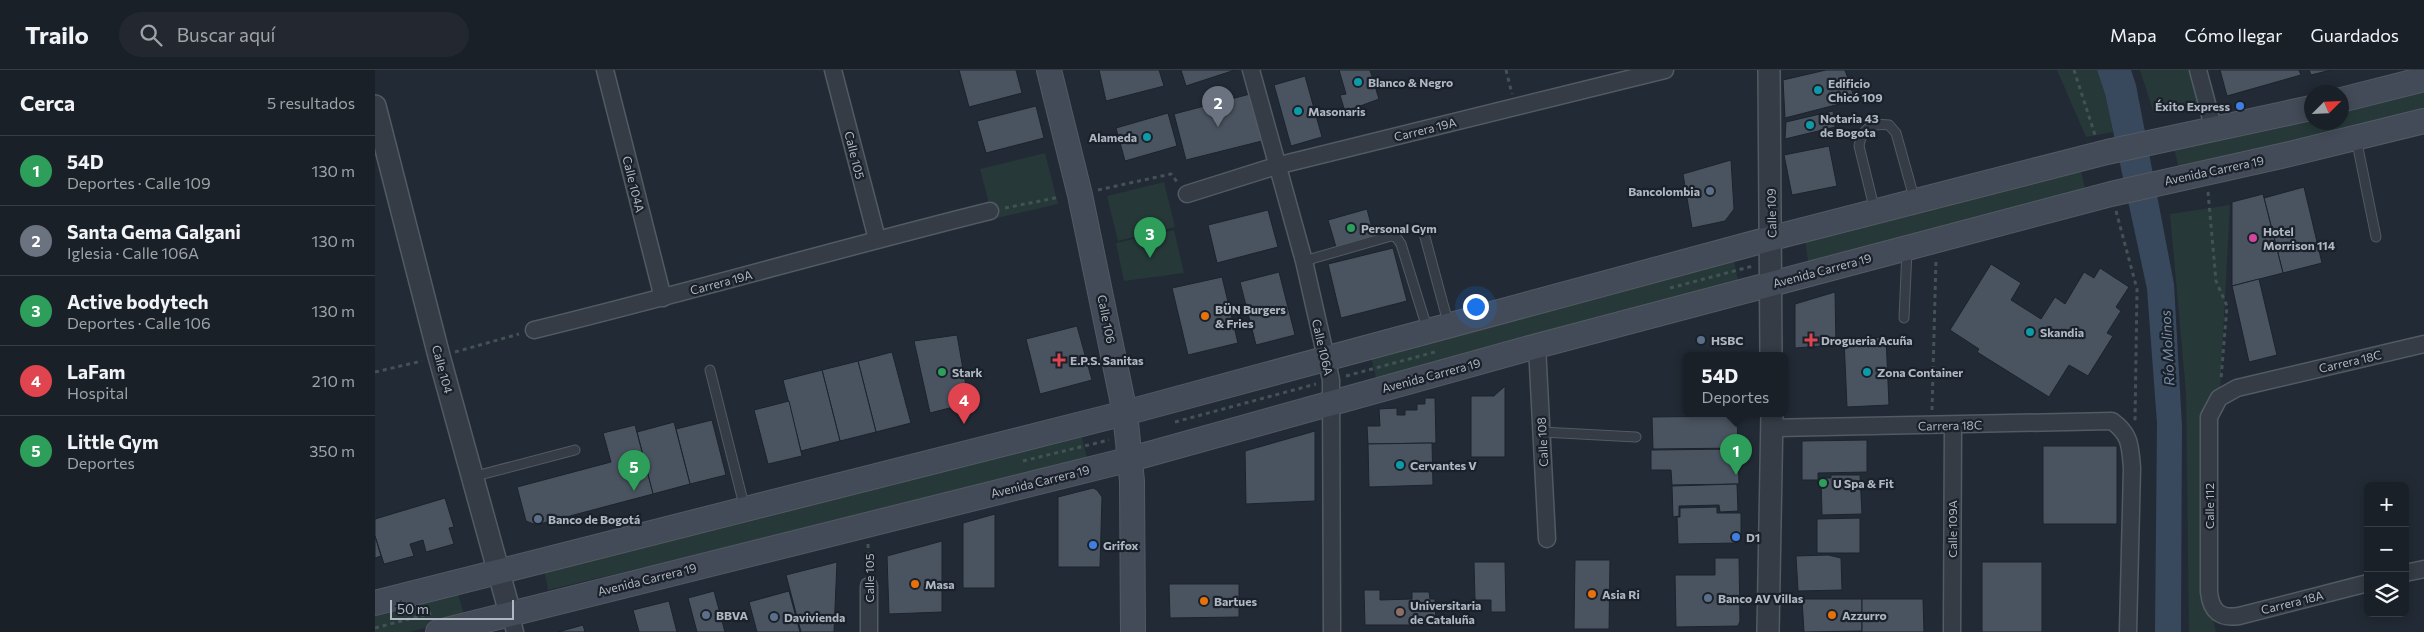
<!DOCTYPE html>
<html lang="es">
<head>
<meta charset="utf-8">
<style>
	:root { --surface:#1a2028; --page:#232830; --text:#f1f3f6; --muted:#9fa3a8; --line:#383e45; --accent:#b45309 }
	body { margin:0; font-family:Commissioner,sans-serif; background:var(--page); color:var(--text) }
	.controls { position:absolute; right:15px; bottom:15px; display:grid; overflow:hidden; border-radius:8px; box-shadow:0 2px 12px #0003 }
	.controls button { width:45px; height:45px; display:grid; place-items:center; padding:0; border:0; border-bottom:1px solid var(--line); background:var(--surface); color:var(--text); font:25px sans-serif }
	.compass { position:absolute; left:1929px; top:15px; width:45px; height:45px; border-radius:50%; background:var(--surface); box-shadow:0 2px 12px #0003; rotate:66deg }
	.scale { position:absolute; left:15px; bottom:12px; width:124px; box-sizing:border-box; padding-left:5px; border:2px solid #afb7c2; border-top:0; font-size:14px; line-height:18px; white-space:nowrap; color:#afb7c2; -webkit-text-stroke:4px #1a212a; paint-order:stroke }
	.you { position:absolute; left:1100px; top:236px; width:18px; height:18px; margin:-12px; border:4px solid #fff; border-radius:50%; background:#1a73e8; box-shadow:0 0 0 8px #1a73e833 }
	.badge { display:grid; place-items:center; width:32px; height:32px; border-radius:50%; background:var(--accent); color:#fff; font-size:16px; font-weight:700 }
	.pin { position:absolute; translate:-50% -41px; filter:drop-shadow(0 1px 2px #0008) }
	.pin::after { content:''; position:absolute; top:26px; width:18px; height:15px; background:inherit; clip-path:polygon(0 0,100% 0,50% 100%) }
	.popup { position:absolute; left:1308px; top:282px; width:105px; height:65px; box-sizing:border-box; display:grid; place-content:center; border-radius:8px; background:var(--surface); filter:drop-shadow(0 1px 4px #0005); font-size:16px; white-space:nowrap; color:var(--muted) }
	.popup b { font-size:19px; color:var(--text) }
	.popup::after { content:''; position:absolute; left:50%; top:100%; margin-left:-10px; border:10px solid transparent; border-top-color:var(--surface) }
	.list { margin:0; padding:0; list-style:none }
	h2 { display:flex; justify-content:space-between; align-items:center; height:65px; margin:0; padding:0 20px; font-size:21px }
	h2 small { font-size:16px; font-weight:400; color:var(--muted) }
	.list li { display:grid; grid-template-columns:32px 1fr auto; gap:15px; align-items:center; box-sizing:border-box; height:70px; padding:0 20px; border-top:1px solid var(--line) }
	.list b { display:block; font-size:19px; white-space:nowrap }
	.list p { margin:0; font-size:16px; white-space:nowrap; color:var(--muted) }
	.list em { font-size:16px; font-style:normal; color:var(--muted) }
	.icon { flex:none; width:28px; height:28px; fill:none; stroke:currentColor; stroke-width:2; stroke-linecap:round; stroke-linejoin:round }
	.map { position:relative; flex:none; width:2049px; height:562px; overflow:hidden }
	header { display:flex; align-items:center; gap:30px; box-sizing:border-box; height:70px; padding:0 25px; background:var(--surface); border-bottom:1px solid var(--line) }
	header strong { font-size:24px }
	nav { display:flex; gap:28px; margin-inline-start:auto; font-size:18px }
	.search { width:350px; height:45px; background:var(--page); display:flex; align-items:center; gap:12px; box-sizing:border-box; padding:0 18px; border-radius:28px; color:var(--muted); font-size:19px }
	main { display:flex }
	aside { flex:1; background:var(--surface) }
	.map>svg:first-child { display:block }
</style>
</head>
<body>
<header>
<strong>Trailo</strong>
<div class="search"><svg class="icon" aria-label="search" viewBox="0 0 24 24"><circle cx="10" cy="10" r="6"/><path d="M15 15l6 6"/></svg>Buscar aquí</div>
<nav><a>Mapa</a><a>Cómo llegar</a><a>Guardados</a></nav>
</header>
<main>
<aside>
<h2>Cerca<small>5 resultados</small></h2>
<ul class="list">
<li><span class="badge" style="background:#2e9e5b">1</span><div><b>54D</b><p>Deportes · Calle 109</p></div><em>130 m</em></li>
<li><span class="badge" style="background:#6b7280">2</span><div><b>Santa Gema Galgani</b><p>Iglesia · Calle 106A</p></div><em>130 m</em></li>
<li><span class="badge" style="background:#2e9e5b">3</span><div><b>Active bodytech</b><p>Deportes · Calle 106</p></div><em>130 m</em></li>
<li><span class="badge" style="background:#e0444e">4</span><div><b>LaFam</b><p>Hospital</p></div><em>210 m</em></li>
<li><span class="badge" style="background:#2e9e5b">5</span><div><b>Little Gym</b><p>Deportes</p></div><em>350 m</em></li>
</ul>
</aside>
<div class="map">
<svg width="2049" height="562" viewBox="0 0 2049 562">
	<rect width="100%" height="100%" fill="#222a35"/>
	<g fill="#263838">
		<path d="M 1682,0 L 1722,0 L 1730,24 L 1738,62 L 1711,67 Z"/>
		<path d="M 1765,0 L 1817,0 L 1827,38 L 1779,44 Z"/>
		<path d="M 2049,18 L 2049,45 L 1804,100 L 1799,78 L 1936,48 L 1936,52 L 1966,52 L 1967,40 Z"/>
		<path d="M 670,83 L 683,134 L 618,149 L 605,99 Z"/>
		<path d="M 1705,98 L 1711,122 L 1433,192 L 1430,168 Z"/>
		<path d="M 789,112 L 800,157 L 743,171 L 732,126 Z"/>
		<path d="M 1855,135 L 1845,321 L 1829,339 L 1833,529 L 1841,562 L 1814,562 L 1811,323 L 1795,144 Z"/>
		<path d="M 799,160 L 809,203 L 749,211 L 741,173 Z"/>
		<path d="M 1359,191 L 1364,214 L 1001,308 L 996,286 Z"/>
		<path d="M 706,364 L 713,391 L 173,520 L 169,499 Z"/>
		<path d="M 82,521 L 90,548 L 34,562 L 0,562 L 0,543 Z"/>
	</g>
	<path fill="#38485d" d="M 1722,0 L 1756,0 L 1761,15 L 1799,214 L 1807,356 L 1806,562 L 1780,562 L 1782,353 L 1772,219 L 1730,24 Z"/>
	<g fill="#4a5460" stroke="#1c232c">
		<path d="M 584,0 L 641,0 L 647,23 L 594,37 Z"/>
		<path d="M 724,0 L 784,0 L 789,16 L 731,31 Z"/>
		<path d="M 806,0 L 860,0 L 811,16 Z"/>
		<path d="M 964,0 L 995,0 L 1004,29 L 977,39 L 978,43 L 971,45 L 965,25 L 971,24 Z"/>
		<path d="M 1451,0 L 1470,0 L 1480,30 L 1410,48 L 1408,10 Z"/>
		<path d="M 1845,0 L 1924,0 L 1926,5 L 1852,26 Z"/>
		<path d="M 1934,0 L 1956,0 L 1936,5 Z"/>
		<path d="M 930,6 L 947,67 L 916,76 L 899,15 Z"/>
		<path d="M 875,24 L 887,71 L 811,90 L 799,44 Z"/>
		<path d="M 661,36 L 669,68 L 611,83 L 602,51 Z"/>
		<path d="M 1458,41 L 1460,57 L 1410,69 L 1411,52 Z"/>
		<path d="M 793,43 L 802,76 L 750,91 L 741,58 Z"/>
		<path d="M 1454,76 L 1462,116 L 1417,125 L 1409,85 Z"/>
		<path d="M 1356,90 L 1359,139 L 1350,151 L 1317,158 L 1308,104 Z"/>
		<path d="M 1929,117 L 1947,193 L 1908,203 L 1889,128 Z"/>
		<path d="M 1888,124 L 1908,203 L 1857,216 L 1857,132 Z"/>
		<path d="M 992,139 L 999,166 L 961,177 L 953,150 Z"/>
		<path d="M 893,140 L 903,177 L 842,193 L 833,155 Z"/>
		<path d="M 1018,178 L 1032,231 L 966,248 L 953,194 Z"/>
		<path d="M 1616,194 L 1646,213 L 1636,230 L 1666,249 L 1680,227 L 1690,234 L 1709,202 L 1719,208 L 1725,198 L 1754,217 L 1741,237 L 1746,241 L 1732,263 L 1738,266 L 1713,306 L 1694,295 L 1674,327 L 1602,282 L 1604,279 L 1575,260 Z"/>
		<path d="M 904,202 L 920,265 L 881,275 L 865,212 Z"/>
		<path d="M 847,207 L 863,273 L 813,285 L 797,218 Z"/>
		<path d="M 1884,209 L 1902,285 L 1874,292 L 1857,216 Z"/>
		<path d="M 1460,222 L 1461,275 L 1420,278 L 1420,234 Z"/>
		<path d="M 702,256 L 717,310 L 665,324 L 651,269 Z"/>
		<path d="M 582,265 L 594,333 L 555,343 L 539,271 Z"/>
		<path d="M 1511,267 L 1514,335 L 1472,337 L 1469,269 Z"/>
		<path d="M 517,282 L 536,353 L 501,362 L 483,291 Z"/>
		<path d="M 483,291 L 501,362 L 465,371 L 447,300 Z"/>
		<path d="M 447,300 L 465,371 L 426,381 L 408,310 Z"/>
		<path d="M 1130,316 L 1130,387 L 1096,387 L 1096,326 L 1119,326 Z"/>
		<path d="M 1050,328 L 1060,328 L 1061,373 L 993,374 L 992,356 L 1005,356 L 1004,339 L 1022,338 L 1022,345 L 1030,345 L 1030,340 L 1042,340 L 1042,334 L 1050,334 Z"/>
		<path d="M 414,331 L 427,386 L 393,394 L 379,340 Z"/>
		<path d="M 1362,346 L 1363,378 L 1278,379 L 1277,347 Z"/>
		<path d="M 337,350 L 351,405 L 315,414 L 301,359 Z"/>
		<path d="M 299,352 L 315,414 L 278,424 L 262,362 Z"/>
		<path d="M 260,355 L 278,424 L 161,455 L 151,451 L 142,417 L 236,392 L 228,363 Z"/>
		<path d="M 940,361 L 940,431 L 871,434 L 870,381 Z"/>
		<path d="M 1492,370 L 1492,402 L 1443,403 L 1443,410 L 1427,410 L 1427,371 Z"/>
		<path d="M 1057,373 L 1058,415 L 994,417 L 993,374 Z"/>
		<rect x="1668" y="376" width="74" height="78"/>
		<path d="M 1363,379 L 1364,414 L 1297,415 L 1296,400 L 1276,400 L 1276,380 Z"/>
		<path d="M 1456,405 L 1485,405 L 1487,444 L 1447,445 L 1446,408 L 1456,408 Z"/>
		<path d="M 1362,414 L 1363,441 L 1345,442 L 1344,435 L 1304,436 L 1304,446 L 1298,447 L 1297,416 Z"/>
		<path d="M 718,418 L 722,420 L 727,427 L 725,497 L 683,497 L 683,427 Z"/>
		<path d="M 70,428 L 79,457 L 74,458 L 79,474 L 51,482 L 48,470 L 35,474 L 39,486 L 9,494 L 0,466 L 0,449 Z"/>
		<path d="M 1342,437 L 1342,443 L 1366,443 L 1366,470 L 1361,473 L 1303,474 L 1302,447 L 1305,447 L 1305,438 Z"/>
		<path d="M 620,444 L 620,518 L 588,518 L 588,453 Z"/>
		<path d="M 1485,448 L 1485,483 L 1442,483 L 1442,449 Z"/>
		<path d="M 0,466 L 6,486 L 0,488 Z"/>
		<path d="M 567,471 L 567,542 L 514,544 L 512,486 Z"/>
		<path d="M 1453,485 L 1466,488 L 1467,520 L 1423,521 L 1421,486 Z"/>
		<path d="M 1340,488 L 1364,488 L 1365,551 L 1363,556 L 1301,557 L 1300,505 L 1340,505 Z"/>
		<path d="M 1200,490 L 1235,490 L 1234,559 L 1199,559 Z"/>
		<path d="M 462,492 L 459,562 L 426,562 L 411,505 Z"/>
		<path d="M 1099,492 L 1130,492 L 1131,542 L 1116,542 L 1116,530 L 1100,530 Z"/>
		<rect x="1607" y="492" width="60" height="70"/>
		<path d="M 794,514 L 864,514 L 864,547 L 795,548 Z"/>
		<path d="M 989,520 L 1005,520 L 1005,530 L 1037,529 L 1037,522 L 1054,522 L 1055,529 L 1060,529 L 1061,555 L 990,555 Z"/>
		<path d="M 339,521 L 350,562 L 322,562 L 313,528 Z"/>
		<path d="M 414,521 L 425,562 L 382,562 L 374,532 Z"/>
		<path d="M 1427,529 L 1487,529 L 1487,561 L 1429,562 Z"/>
		<path d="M 1487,529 L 1548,529 L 1549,562 L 1487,562 Z"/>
		<path d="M 294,531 L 302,562 L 264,562 L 258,540 Z"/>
		<path d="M 208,555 L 210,562 L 183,562 Z"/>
	</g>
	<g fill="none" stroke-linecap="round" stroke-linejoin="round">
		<defs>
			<g id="service">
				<path d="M 1981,68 L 2001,167"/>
				<path d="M 1500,141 L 1484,76 C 1487,58 1496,53 1514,55 L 1521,63 L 1540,131"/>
				<path d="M 1050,167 L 1074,256"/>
				<path d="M 929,191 L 1016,166 L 1021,167 L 1026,174 L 1053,261"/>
				<path d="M 1529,248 L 1532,180"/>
				<path d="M 335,300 L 370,439"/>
				<path d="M 1167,362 L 1261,367"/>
				<path d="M 97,407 L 200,380"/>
			</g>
			<g id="minor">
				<path d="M 230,0 L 288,228"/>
				<path d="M 458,0 L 502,169"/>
				<path d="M 876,0 L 929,191 L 956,310 L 957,562"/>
				<path d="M 1823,0 L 1839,60"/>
				<path d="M 812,124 L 901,96 L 1290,0"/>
				<path d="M 159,260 C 311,223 462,179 615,141"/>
				<path d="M 1162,276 L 1172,469"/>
				<path d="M 1397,358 L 1737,351 C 1756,365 1755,376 1757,398 L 1753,562"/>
				<path d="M 2030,503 L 2049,499"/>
				<path d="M 1993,513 L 1864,546 C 1845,549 1836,541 1834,522 L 1834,347 L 1844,328 L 1862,318 L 2049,274"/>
				<path d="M 494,516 L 494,562"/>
				<path d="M 135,543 L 140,562"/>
				<path d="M 1577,562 L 1578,356"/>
			</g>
			<g id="tertiary">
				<path d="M 1394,0 L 1396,286"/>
				<path d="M 0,36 L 64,286 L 135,543"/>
				<path d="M 1393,562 L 1397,344"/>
			</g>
			<g id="secondary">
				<path d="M 674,0 L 705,125 L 750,343 L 757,411 L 758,562"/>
				<path d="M 1966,30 L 2049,9"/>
				<path d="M 0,533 L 750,343 L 1409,165 L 1732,82 L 1936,38"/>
				<path d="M 63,562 L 756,389 L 1162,276 L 1736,124 L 1906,86 L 2049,51"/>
			</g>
		</defs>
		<use href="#service" stroke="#525a63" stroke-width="11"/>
		<use href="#minor" stroke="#525a63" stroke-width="19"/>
		<use href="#tertiary" stroke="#525a63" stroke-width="24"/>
		<use href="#secondary" stroke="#525a63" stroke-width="26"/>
		<g stroke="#435355" stroke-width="3" stroke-dasharray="4 4" stroke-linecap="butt">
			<path d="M 1131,0 L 1137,24"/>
			<path d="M 1699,0 L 1720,65"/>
			<path d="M 723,120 L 796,104 L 803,113"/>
			<path d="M 1833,122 L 1841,211 L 1852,236 L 1846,309"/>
			<path d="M 630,138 L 685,127"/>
			<path d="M 1741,141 L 1762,219 L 1760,352"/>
			<path d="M 1295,218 L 1378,196"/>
			<path d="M 80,282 L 144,264"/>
			<path d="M 0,302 L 47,291"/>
			<path d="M 971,306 L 1060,282"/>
			<path d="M 1557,340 L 1561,189"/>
			<path d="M 800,352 L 941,314"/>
			<path d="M 648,391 L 734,370"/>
			<path d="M 493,474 L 494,501"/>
			<path d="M 0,558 L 56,543"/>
		</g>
		<use href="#service" stroke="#353c45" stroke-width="9"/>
		<use href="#minor" stroke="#353c45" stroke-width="16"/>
		<use href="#tertiary" stroke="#353c45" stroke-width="21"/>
		<use href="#secondary" stroke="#434b58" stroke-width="24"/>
	</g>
	<g fill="#0f9aa8" stroke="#1a212a" stroke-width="2">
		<circle cx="983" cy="12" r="5"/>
		<circle cx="1443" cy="20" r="5"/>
		<circle cx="923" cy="41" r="5"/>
		<circle cx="1435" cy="55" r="5"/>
		<circle cx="772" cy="67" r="5"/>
		<circle cx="1655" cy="262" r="5"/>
		<circle cx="1492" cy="302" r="5"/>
		<circle cx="1025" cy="395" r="5"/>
	</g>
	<g fill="#3f7fe0" stroke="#1a212a" stroke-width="2">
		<circle cx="1865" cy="36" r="5"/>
		<circle cx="1361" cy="467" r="5"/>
		<circle cx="718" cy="475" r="5"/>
	</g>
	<g fill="#5c6f8a" stroke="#1a212a" stroke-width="2">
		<circle cx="1335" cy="121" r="5"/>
		<circle cx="1326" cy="270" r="5"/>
		<circle cx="163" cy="449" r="5"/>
		<circle cx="1333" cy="528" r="5"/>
		<circle cx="331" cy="545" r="5"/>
		<circle cx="399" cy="547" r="5"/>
	</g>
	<g fill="#2e9e5b" stroke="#1a212a" stroke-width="2">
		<circle cx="976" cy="158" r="5"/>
		<circle cx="567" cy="302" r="5"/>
		<circle cx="1448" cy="413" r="5"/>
	</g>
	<circle fill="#d1479c" stroke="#1a212a" stroke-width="2" cx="1878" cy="168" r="5"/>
	<g fill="#e8710a" stroke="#1a212a" stroke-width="2">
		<circle cx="830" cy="246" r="5"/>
		<circle cx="540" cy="514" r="5"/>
		<circle cx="1217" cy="524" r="5"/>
		<circle cx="829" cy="531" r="5"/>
		<circle cx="1457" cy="545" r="5"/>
	</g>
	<g fill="#e0444e" stroke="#1a212a" stroke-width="2">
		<path d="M1433.5 262.5h5v5h5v5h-5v5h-5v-5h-5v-5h5z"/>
		<path d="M681.5 282.5h5v5h5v5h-5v5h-5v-5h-5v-5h5z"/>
	</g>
	<circle fill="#8d6e63" stroke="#1a212a" stroke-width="2" cx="1025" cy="542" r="5"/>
	<g text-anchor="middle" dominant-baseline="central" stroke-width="4.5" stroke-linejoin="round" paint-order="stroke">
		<g font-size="12" font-weight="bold" fill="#afb7c2" stroke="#1a212a" text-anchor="start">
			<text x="993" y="12">Blanco &amp; Negro</text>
			<text x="1453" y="13">Edificio<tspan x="1453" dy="14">Chicó 109</tspan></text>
			<text x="1855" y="36" text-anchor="end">Éxito Express</text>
			<text x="933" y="41">Masonaris</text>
			<text x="1445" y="48">Notaria 43<tspan x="1445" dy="14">de Bogota</tspan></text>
			<text x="762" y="67" text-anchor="end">Alameda</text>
			<text x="1325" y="121" text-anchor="end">Bancolombia</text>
			<text x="986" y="158">Personal Gym</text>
			<text x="1888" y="161">Hotel<tspan x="1888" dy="14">Morrison 114</tspan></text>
			<text x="840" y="239">BÜN Burgers<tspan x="840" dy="14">&amp; Fries</tspan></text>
			<text x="1665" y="262">Skandia</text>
			<text x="1336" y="270">HSBC</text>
			<text x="1446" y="270">Drogueria Acuña</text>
			<text x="695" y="290">E.P.S. Sanitas</text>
			<text x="577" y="302">Stark</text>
			<text x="1502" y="302">Zona Container</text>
			<text x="1035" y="395">Cervantes V</text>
			<text x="1458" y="413">U Spa &amp; Fit</text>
			<text x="173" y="449">Banco de Bogotá</text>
			<text x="1371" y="467">D1</text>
			<text x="728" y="475">Grifox</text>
			<text x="550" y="514">Masa</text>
			<text x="1227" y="524">Asia Ri</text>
			<text x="1343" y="528">Banco AV Villas</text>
			<text x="839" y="531">Bartues</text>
			<text x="1035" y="535">Universitaria<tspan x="1035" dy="14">de Cataluña</tspan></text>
			<text x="341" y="545">BBVA</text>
			<text x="1467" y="545">Azzurro</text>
			<text x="409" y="547">Davivienda</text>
		</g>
		<g font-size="12" fill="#afb7c2" stroke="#1a212a">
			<text transform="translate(1050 59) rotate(-14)">Carrera 19A</text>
			<text transform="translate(480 85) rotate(76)">Calle 105</text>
			<text transform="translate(1839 100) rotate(-12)">Avenida Carrera 19</text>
			<text transform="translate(259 114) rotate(76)">Calle 104A</text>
			<text transform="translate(1396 143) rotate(-91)">Calle 109</text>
			<text transform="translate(1447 200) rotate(-15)">Avenida Carrera 19</text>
			<text transform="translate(346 212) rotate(-15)">Carrera 19A</text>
			<text transform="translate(732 249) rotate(79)">Calle 106</text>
			<text transform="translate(948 277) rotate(77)">Calle 106A</text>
			<text transform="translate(1975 291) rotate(-13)">Carrera 18C</text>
			<text transform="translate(68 299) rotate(75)">Calle 104</text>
			<text transform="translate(1056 305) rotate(-15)">Avenida Carrera 19</text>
			<text transform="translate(1575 355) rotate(-1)">Carrera 18C</text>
			<text transform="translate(1167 372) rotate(-93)">Calle 108</text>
			<text transform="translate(665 411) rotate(-14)">Avenida Carrera 19</text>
			<text transform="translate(1834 436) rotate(-90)">Calle 112</text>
			<text transform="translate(1577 459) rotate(-90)">Calle 109A</text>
			<text transform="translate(494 508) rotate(-90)">Calle 105</text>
			<text transform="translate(272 509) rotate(-14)">Avenida Carrera 19</text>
			<text transform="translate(1917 532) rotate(-14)">Carrera 18A</text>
		</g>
		<g font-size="14" font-style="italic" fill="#7a8ea8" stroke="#1a212a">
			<text transform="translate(1792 278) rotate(-93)">Río Molinos</text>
		</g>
	</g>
</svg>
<div class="controls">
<button>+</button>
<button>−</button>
<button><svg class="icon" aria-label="layers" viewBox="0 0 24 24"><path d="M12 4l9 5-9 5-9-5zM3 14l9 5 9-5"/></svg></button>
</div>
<svg class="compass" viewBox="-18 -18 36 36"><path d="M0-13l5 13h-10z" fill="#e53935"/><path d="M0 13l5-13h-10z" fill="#9fa3a8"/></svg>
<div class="scale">50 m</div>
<div class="you"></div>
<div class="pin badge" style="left:1361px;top:405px;background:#2e9e5b">1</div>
<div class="popup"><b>54D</b>Deportes</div>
<div class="pin badge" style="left:843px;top:57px;background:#6b7280">2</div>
<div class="pin badge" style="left:775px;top:188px;background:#2e9e5b">3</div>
<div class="pin badge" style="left:589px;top:354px;background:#e0444e">4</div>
<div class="pin badge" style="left:259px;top:421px;background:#2e9e5b">5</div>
</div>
</main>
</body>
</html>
